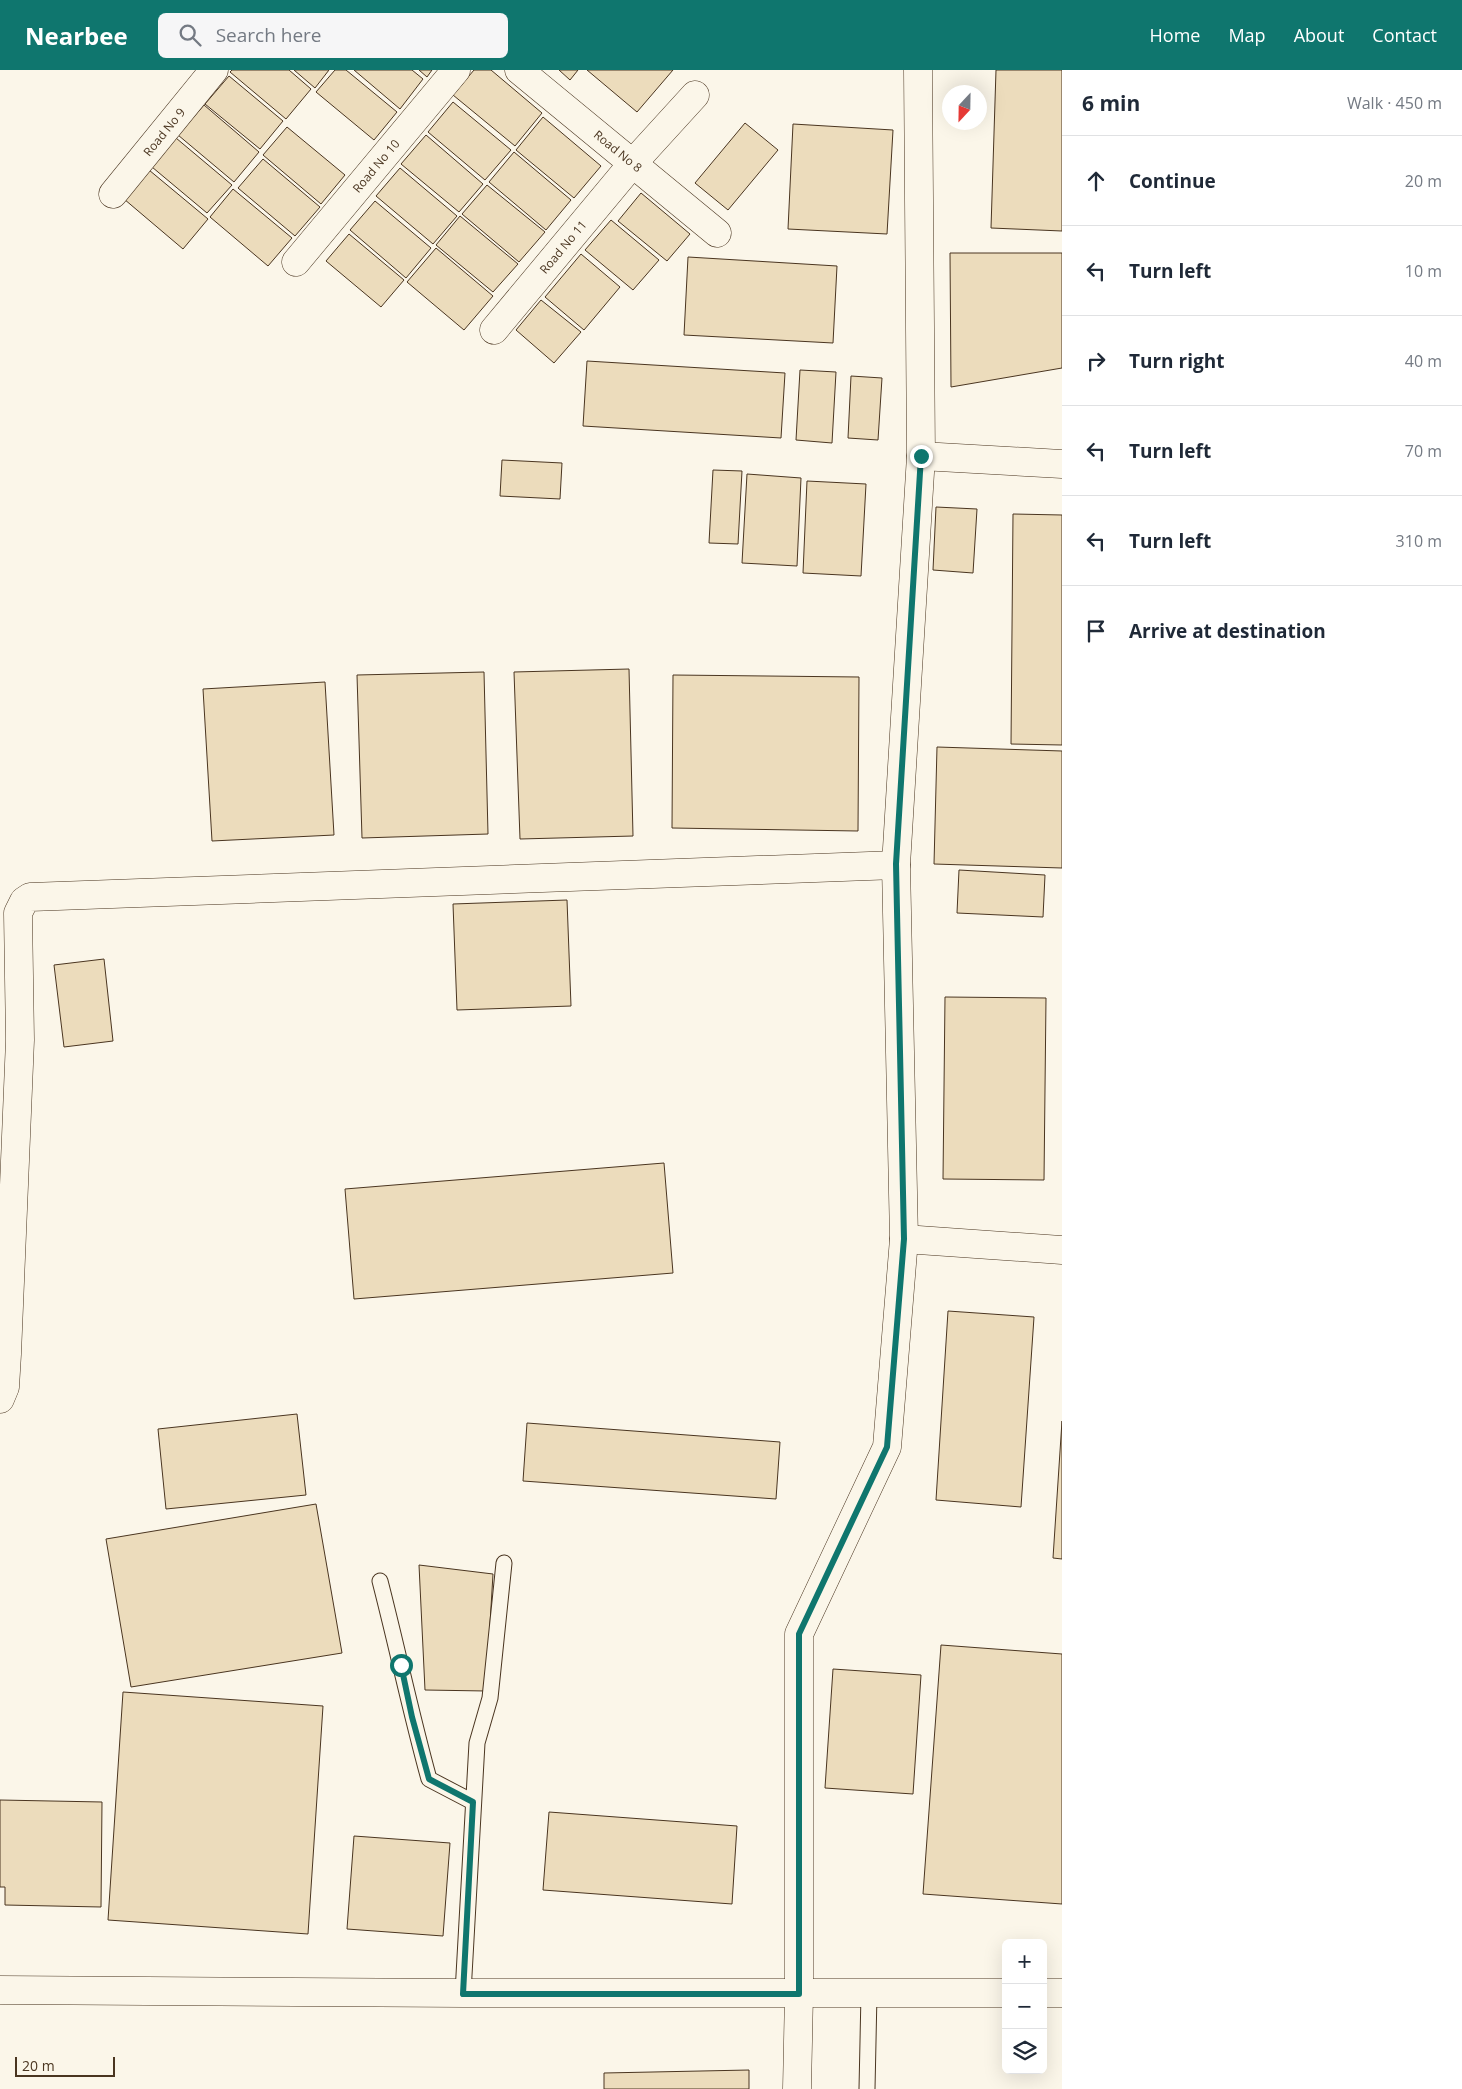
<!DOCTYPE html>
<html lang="en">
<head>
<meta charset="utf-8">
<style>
	:root { --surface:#fff; --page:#f6f6f7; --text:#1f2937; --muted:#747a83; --line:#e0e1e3; --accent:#0f766e }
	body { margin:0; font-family:"Open Sans",sans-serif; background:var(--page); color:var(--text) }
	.controls { position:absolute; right:15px; bottom:15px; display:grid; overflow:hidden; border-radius:8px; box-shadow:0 5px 20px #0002 }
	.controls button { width:45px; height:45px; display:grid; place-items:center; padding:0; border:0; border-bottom:1px solid var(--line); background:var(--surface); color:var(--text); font:25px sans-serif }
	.compass { position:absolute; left:942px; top:15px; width:45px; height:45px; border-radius:50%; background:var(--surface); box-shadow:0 5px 20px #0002; rotate:202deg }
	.scale { position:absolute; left:15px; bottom:12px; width:100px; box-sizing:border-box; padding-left:5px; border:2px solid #4a3520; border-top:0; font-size:14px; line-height:18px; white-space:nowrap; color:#4a3520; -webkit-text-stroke:4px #fbf6e9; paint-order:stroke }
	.stop { position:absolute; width:15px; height:15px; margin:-11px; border:4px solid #0f766e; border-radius:50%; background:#fff }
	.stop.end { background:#0f766e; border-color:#fff; box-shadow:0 1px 5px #0008 }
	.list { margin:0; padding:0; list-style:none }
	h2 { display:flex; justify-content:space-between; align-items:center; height:65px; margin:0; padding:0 20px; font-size:21px }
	h2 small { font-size:16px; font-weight:400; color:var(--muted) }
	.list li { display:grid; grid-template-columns:32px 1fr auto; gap:15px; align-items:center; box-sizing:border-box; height:90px; padding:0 20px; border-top:1px solid var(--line) }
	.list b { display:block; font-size:19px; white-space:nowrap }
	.list em { font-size:16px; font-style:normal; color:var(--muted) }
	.icon { flex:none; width:28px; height:28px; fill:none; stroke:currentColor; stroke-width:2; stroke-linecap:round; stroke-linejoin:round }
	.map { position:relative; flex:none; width:1062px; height:2019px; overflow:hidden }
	header { display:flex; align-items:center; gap:30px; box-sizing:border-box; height:70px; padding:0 25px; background:var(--accent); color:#fff }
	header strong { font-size:24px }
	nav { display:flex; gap:28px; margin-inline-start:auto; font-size:18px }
	.search { width:350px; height:45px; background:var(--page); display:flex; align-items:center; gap:12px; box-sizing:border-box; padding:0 18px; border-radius:8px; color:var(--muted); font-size:19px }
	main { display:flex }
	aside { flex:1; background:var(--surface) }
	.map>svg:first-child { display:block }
</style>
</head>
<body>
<header>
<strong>Nearbee</strong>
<div class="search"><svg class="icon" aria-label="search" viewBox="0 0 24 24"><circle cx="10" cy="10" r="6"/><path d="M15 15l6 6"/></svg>Search here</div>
<nav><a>Home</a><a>Map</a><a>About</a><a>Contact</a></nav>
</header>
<main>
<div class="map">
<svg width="1062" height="2019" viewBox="0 0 1062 2019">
	<rect width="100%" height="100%" fill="#fbf6e9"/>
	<g fill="#ecdcbc" stroke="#4a3520">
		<path d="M 232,0 L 289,0 L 311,19 L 286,49 L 230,2 Z"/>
		<path d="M 294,0 L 329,0 L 315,18 Z"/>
		<path d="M 335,0 L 346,0 L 397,42 L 374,70 L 316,22 Z"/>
		<path d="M 354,0 L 412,0 L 423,9 L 400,39 Z"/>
		<path d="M 419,0 L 432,0 L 427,7 Z"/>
		<path d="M 474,0 L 491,0 L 542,43 L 515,76 L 453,25 Z"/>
		<path d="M 559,0 L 578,0 L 570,10 Z"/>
		<path d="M 587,0 L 673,0 L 637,42 Z"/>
		<path d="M 996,0 L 1062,0 L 1062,161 L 991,158 Z"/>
		<path d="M 229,6 L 283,51 L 260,79 L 205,34 Z"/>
		<path d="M 453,32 L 511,80 L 485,110 L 428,62 Z"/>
		<path d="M 204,35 L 259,82 L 234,112 L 178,65 Z"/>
		<path d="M 543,47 L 601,96 L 574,128 L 516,80 Z"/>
		<path d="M 745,53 L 778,80 L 728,140 L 695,113 Z"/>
		<path d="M 793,54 L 893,60 L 887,164 L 788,159 Z"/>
		<path d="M 287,57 L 345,105 L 321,134 L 263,85 Z"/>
		<path d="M 426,65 L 483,114 L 459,142 L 401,94 Z"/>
		<path d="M 176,68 L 232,115 L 207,143 L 152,97 Z"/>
		<path d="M 514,82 L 571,130 L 546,160 L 489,112 Z"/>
		<path d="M 263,89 L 320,137 L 295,166 L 238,118 Z"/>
		<path d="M 400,98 L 457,146 L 433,174 L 376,126 Z"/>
		<path d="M 149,100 L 208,149 L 183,179 L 124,129 Z"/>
		<path d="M 487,115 L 545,162 L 519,192 L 462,144 Z"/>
		<path d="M 233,119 L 292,168 L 268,196 L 210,147 Z"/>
		<path d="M 641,123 L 690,164 L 667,191 L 618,151 Z"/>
		<path d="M 375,131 L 431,178 L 406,208 L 350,160 Z"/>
		<path d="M 460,146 L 518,194 L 493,222 L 436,175 Z"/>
		<path d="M 611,150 L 659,190 L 633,220 L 585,180 Z"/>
		<path d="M 349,164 L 404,210 L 381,237 L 326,191 Z"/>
		<path d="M 436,178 L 493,226 L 464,260 L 407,212 Z"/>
		<path d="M 950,183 L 1062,183 L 1062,298 L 951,317 Z"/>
		<path d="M 581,184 L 620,217 L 584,260 L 545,227 Z"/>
		<path d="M 688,187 L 837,196 L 833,273 L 684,265 Z"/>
		<path d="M 541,230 L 581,262 L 554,293 L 516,260 Z"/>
		<path d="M 587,291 L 785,303 L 781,368 L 583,356 Z"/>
		<path d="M 800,300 L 836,302 L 832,373 L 796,370 Z"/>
		<path d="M 851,306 L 882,308 L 878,370 L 848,368 Z"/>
		<path d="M 502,390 L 562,393 L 560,429 L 500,426 Z"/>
		<path d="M 713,400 L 742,401 L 738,474 L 709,473 Z"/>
		<path d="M 747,404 L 801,408 L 797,496 L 742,493 Z"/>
		<path d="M 807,411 L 866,414 L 861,506 L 803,503 Z"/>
		<path d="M 936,437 L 977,439 L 973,503 L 933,500 Z"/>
		<path d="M 1013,444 L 1062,445 L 1062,675 L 1011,674 Z"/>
		<path d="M 629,599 L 633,766 L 520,769 L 514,602 Z"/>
		<path d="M 484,602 L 488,764 L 362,768 L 357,605 Z"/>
		<path d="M 673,605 L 859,607 L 858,761 L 672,758 Z"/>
		<path d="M 325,612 L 334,765 L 212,771 L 203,619 Z"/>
		<path d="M 937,677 L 1062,681 L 1062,798 L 934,794 Z"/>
		<path d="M 959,800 L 1045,805 L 1043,847 L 957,843 Z"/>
		<path d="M 567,830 L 571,936 L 457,940 L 453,834 Z"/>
		<path d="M 104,889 L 113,971 L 64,977 L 54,895 Z"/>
		<path d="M 945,927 L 1046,928 L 1044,1110 L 943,1109 Z"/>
		<path d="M 664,1093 L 673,1203 L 354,1229 L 345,1119 Z"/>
		<path d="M 948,1241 L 1034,1247 L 1021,1437 L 936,1430 Z"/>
		<path d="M 297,1344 L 306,1425 L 166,1439 L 158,1359 Z"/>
		<path d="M 1062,1351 L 1062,1489 L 1053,1488 Z"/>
		<path d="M 527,1353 L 780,1372 L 776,1429 L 523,1411 Z"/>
		<path d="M 316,1434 L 342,1583 L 131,1617 L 106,1469 Z"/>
		<path d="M 419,1495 L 493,1504 L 486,1621 L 425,1620 Z"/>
		<path d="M 941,1575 L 1062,1584 L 1062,1834 L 923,1824 Z"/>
		<path d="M 833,1599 L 921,1605 L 913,1724 L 825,1718 Z"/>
		<path d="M 123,1622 L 323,1636 L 308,1864 L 108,1850 Z"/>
		<path d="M 0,1730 L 102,1732 L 101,1837 L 5,1835 L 5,1817 L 0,1817 Z"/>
		<path d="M 549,1742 L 737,1756 L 732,1834 L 543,1820 Z"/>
		<path d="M 354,1766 L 450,1773 L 443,1866 L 347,1859 Z"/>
		<path d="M 749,2000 L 749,2019 L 604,2019 L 604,2003 Z"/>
	</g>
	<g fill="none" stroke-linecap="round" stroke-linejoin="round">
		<defs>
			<g id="lane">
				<path d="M 380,1511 C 397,1577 411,1644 429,1709 L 473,1732"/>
				<path d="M 463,1923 L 477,1673 L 490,1628 L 504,1493"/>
				<path d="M 867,2019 L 869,1924"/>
			</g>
			<g id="street">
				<path d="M 519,0 L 717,163"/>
				<path d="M 113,124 L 214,0"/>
				<path d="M 296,192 L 456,0"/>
				<path d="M 494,260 L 633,93 L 695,25"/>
				<path d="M 921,386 L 1062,394"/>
				<path d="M 904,1169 L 1062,1180"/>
				<path d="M 0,1329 L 5,1317 L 7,1284 L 20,970 L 18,843 L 24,831 L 30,827 L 896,795"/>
				<path d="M 0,1920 L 463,1923 L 1006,1923"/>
				<path d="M 1043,1923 L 1062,1923"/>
				<path d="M 797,2019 L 799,1924 L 799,1564 L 887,1377 L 904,1169 L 896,795 L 921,386 L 918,0"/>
			</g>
		</defs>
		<use href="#lane" stroke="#4a3520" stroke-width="17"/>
		<use href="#street" stroke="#4a3520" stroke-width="29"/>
		<use href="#lane" stroke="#fbf6e9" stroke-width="15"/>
		<use href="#street" stroke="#fbf6e9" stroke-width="28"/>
	</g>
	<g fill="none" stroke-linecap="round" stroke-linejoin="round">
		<path stroke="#0f766e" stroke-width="6" d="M 401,1595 L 412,1647 L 429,1709 L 473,1732 L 463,1924 L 799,1924 L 799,1564 L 887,1377 L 904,1169 L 896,794 L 921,386"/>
	</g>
	<g text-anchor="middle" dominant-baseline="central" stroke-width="4" stroke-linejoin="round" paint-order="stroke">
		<g font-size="12" fill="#4a3520" stroke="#fbf6e9">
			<text transform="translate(164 62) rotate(-51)">Road No 9</text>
			<text transform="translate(618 81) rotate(39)">Road No 8</text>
			<text transform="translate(376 96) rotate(-50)">Road No 10</text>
			<text transform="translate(563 177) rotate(-50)">Road No 11</text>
		</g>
	</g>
</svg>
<div class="controls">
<button>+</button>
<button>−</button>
<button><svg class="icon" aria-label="layers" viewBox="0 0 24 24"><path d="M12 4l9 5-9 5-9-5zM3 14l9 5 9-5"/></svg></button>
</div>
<svg class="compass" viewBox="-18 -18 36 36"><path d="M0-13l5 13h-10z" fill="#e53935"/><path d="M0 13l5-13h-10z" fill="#747a83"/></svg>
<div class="scale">20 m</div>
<div class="stop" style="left:401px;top:1595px"></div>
<div class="stop end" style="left:921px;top:386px"></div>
</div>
<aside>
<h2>6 min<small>Walk · 450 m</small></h2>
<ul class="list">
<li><svg class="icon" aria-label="ahead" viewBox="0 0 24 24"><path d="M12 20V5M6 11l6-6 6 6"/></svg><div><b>Continue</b></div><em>20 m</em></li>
<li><svg class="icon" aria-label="left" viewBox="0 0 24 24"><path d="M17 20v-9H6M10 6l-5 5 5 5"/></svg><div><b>Turn left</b></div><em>10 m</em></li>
<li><svg class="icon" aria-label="right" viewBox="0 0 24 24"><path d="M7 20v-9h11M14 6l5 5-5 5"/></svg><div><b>Turn right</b></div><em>40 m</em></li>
<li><svg class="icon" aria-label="left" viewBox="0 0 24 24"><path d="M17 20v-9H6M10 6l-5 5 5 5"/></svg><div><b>Turn left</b></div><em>70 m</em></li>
<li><svg class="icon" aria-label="left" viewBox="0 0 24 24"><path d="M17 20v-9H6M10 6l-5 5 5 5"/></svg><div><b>Turn left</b></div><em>310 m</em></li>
<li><svg class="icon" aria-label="arrive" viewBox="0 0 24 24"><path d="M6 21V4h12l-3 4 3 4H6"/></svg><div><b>Arrive at destination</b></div></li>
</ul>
</aside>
</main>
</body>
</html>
